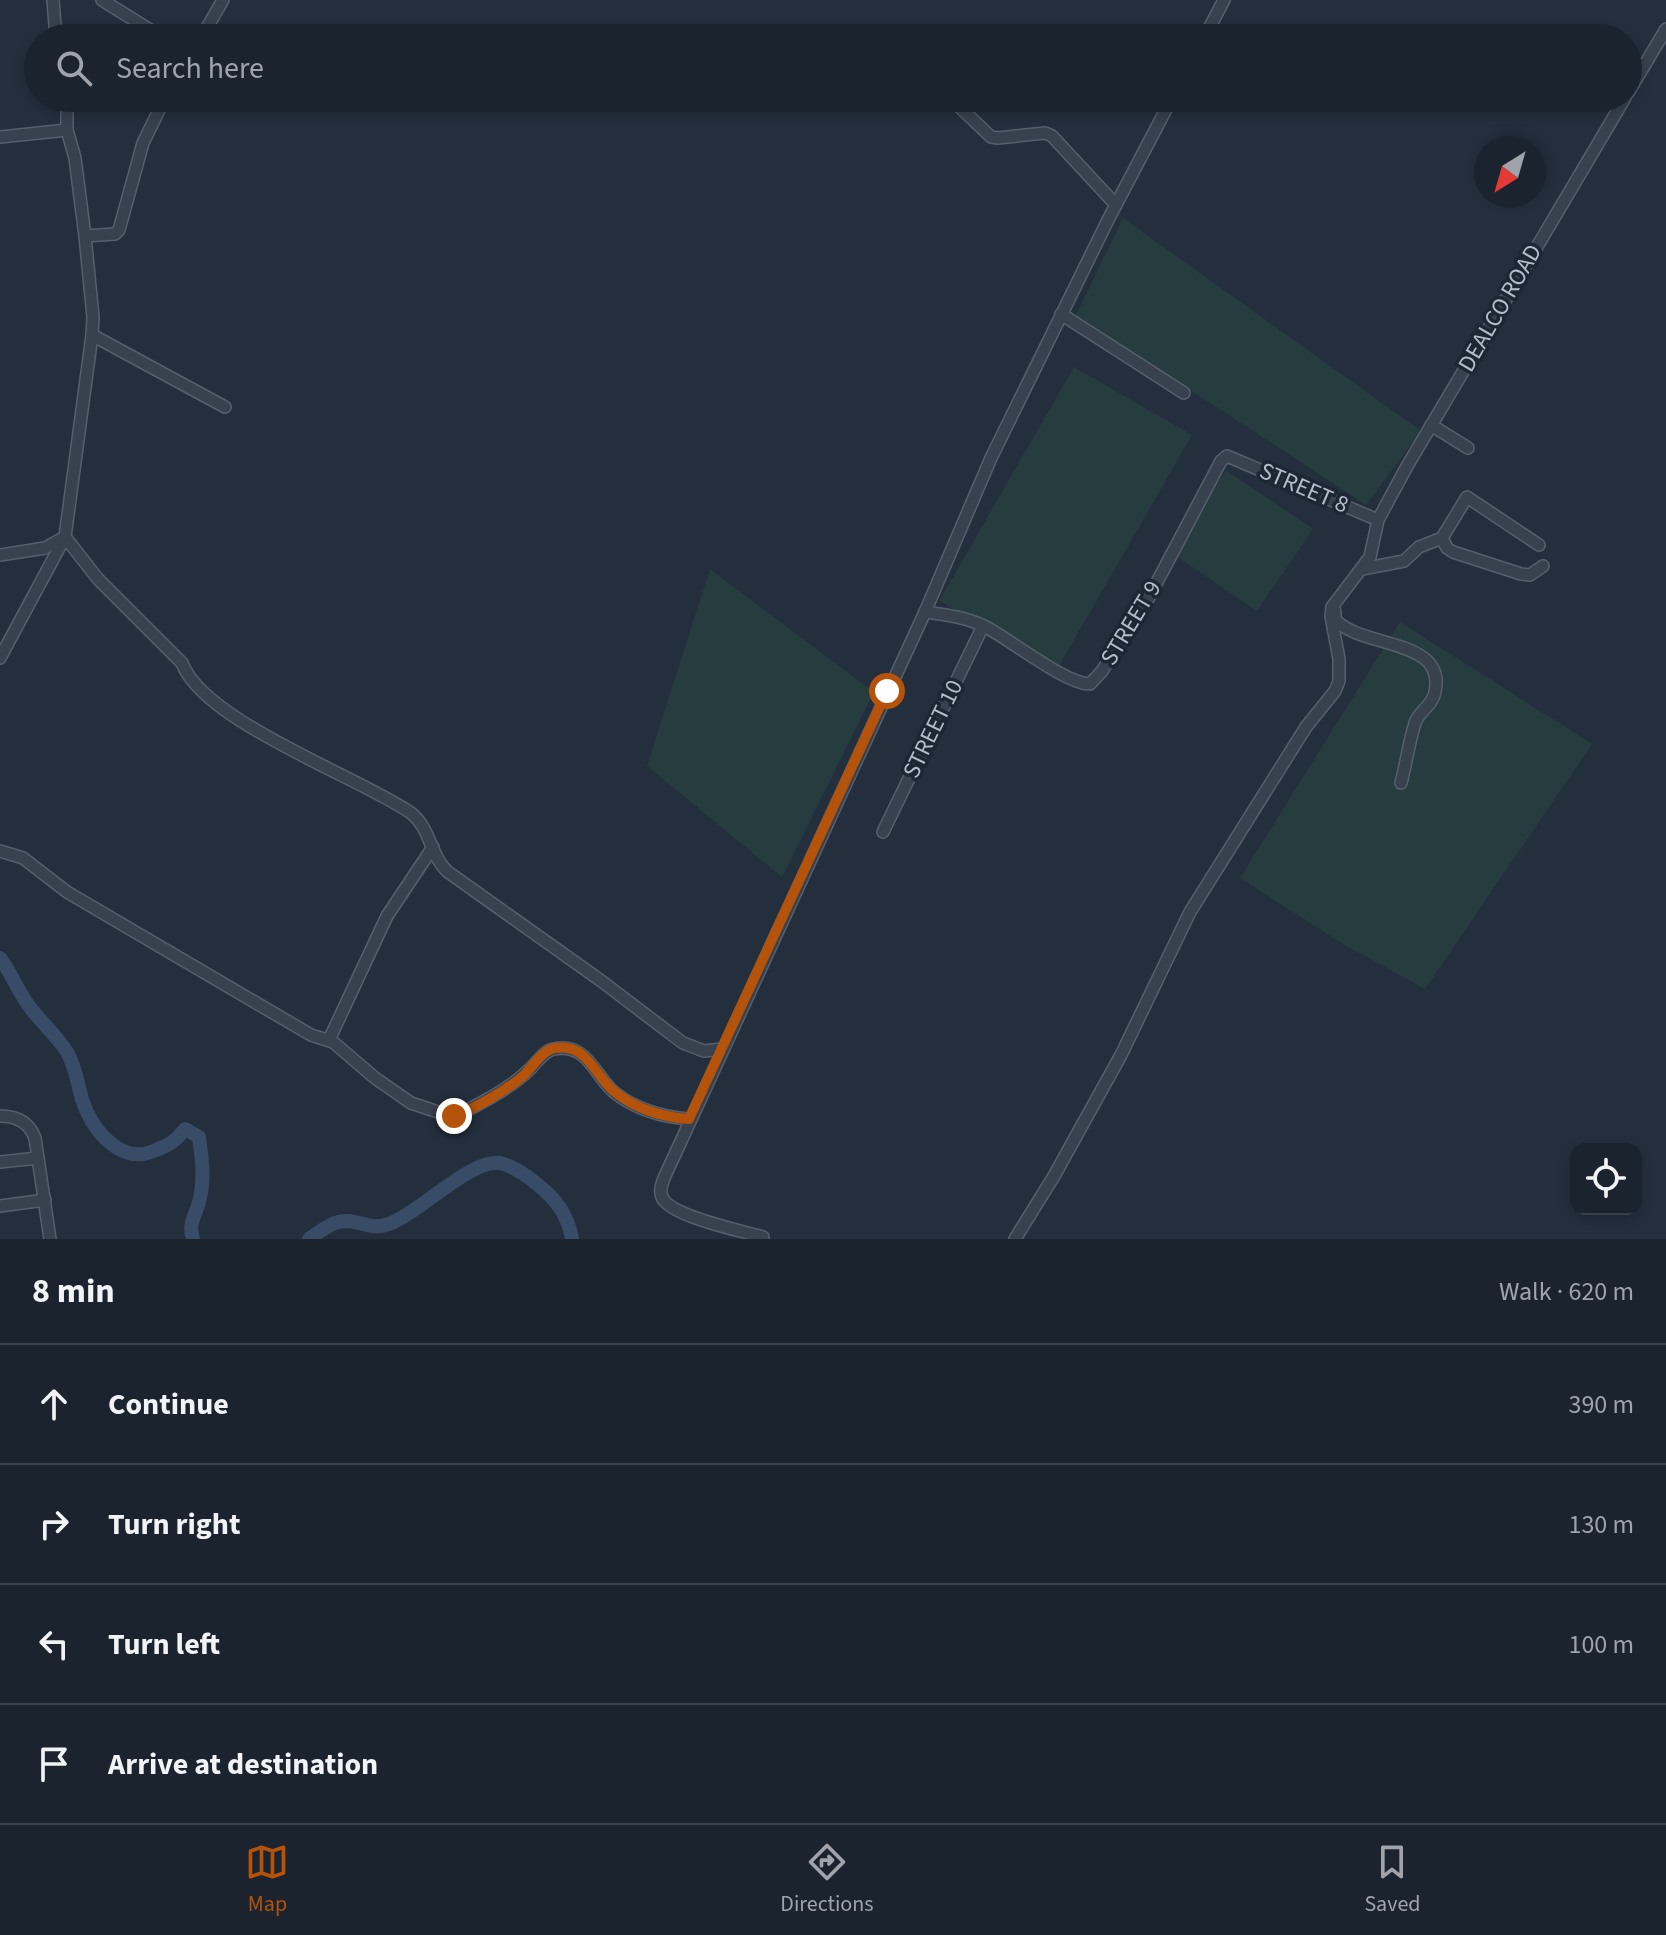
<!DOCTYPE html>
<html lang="en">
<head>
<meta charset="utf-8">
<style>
	:root { --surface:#1b232e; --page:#282f3a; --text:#f1f3f6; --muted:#a0a4aa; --line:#39404a; --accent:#b45309 }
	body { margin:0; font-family:"Source Sans 3",sans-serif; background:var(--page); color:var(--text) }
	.controls { position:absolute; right:24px; bottom:24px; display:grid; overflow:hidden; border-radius:16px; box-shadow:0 4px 12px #0003 }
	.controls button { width:72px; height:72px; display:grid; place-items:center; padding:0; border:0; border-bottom:2px solid var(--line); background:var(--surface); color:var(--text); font:40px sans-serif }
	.compass { position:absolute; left:1474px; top:136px; width:72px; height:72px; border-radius:50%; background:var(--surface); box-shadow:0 4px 12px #0003; rotate:217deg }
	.stop { position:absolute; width:24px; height:24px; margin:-18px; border:6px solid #b45309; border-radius:50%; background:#fff }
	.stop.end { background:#b45309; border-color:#fff; box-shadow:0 2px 8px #0008 }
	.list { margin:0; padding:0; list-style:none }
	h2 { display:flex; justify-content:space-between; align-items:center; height:104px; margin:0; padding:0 32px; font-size:34px }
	h2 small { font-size:26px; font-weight:400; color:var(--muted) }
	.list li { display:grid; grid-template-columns:52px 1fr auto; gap:24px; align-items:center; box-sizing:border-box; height:120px; padding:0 32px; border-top:2px solid var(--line) }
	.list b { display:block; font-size:30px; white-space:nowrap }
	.list em { font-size:26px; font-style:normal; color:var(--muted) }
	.icon { flex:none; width:44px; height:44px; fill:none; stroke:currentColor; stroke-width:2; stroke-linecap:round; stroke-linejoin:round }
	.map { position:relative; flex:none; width:1666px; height:1239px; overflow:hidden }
	.search { position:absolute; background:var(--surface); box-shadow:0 4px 12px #0003; left:24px; right:24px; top:24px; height:88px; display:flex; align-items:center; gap:20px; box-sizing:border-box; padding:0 28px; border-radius:44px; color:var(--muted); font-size:30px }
	.sheet { height:584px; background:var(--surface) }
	nav { display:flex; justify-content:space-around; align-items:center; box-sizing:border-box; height:112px; border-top:2px solid var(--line); background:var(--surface); font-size:22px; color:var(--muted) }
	nav a { display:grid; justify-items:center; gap:4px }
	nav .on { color:var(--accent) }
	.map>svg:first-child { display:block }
</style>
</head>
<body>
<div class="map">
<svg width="1666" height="1239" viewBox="0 0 1666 1239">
	<rect width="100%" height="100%" fill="#242f3e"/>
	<g fill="#263c3f">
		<path d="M 1123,218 L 1421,431 L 1366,505 L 1076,315 Z"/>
		<path d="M 1074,367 L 1192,435 L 1059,666 L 939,601 Z"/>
		<path d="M 1226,470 L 1313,529 L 1257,611 L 1172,553 Z"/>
		<path d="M 710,569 L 874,692 L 782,877 L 647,766 Z"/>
		<path d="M 1400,622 L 1592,744 L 1425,989 L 1343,944 L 1240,878 Z"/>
	</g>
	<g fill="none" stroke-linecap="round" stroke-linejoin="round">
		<g stroke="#394c67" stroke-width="14">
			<path d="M 0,958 C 12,974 19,994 32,1010 C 44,1025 57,1036 67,1052 C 76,1068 77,1082 82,1099 C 90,1127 119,1164 151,1152 C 167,1146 174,1143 185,1129 L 199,1137 C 202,1158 205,1180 199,1202 C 195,1217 188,1223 193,1239"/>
			<path d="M 309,1239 C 321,1231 332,1221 347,1221 C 364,1222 370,1230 389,1224 C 419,1213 472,1158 500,1163 C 513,1166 527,1176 537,1184 C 556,1199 568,1215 572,1239"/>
		</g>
		<defs>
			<g id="minor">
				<path d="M 53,0 L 56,38"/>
				<path d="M 102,0 L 163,38"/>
				<path d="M 201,38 L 223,0"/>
				<path d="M 1204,38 L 1224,0"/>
				<path d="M 1628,93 L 1666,29"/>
				<path d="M 950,98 L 991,137 L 998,138 L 1045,133 L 1052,136 L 1116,205"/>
				<path d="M 0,137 L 67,130"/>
				<path d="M 85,236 L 115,234 L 119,230 L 143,143 L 165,98"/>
				<path d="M 1061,314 L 1184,393"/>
				<path d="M 92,335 L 225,407"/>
				<path d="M 1431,425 L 1468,448"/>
				<path d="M 65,537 L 98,579 L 182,663 C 204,722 359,777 411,813 C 431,829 430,856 448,872 L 600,980 L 683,1043 L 704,1051 L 722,1049"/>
				<path d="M 1442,538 L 1447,548 L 1453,552 L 1521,574 L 1530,575 L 1543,566"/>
				<path d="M 0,555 L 45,548 L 61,539"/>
				<path d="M 1363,567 L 1362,569 L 1404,561 L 1419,547 L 1442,538 L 1467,497 L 1539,545"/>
				<path d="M 1335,611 L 1335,619 C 1360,649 1447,637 1435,692 C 1433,705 1419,711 1415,723 C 1409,742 1406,764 1401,783"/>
				<path d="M 925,612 C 947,615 966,617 986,627 C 1012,641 1066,684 1090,684 L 1102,671 L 1148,599 L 1221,461 L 1227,456 L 1378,520"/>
				<path d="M 0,658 L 65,537 L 92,335 L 93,317 L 85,236 L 75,158 L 67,130 L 67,98"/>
				<path d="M 883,832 L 983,626"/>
				<path d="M 0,851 L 23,858 L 67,892 L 311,1035 L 333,1042 L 375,1078 L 411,1103 L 450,1116 L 458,1115 C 483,1102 511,1088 531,1068 C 537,1062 545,1050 554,1049 C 588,1042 595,1077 615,1093 C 637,1110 662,1117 689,1119"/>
				<path d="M 329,1040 L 387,916 L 433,847"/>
				<path d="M 0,1116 C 16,1116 29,1122 35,1138 L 50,1239"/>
				<path d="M 0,1162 L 38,1158"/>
				<path d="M 0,1206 L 45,1200"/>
				<path d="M 763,1237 C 742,1231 669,1216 662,1197 C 659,1191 662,1184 664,1178 L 925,612 L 991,458 L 1108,220 L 1172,98"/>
				<path d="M 1015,1239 L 1054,1176 L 1121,1055 L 1190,912 L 1306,727 L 1335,691 L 1339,681 L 1339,659 L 1331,616 L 1332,607 L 1370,557 L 1378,520 L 1406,468 L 1625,98"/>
			</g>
		</defs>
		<use href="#minor" stroke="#565f6c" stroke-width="14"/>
		<use href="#minor" stroke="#38414e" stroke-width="11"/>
	</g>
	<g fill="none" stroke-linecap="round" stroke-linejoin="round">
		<path stroke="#b45309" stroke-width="10" d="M 454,1116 C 473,1110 508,1089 523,1076 C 532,1068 542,1050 555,1048 C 589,1043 595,1078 616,1093 C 638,1110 662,1117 689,1119 L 887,691"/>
	</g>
	<g text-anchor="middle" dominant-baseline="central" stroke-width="7" stroke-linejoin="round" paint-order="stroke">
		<g font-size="24" fill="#b4bcc9" stroke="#1d2633">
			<text transform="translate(1500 308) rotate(-60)">DEALCO ROAD</text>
			<text transform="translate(1304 488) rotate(23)">STREET 8</text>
			<text transform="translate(1131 623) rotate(-59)">STREET 9</text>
			<text transform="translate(933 729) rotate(-64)">STREET 10</text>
		</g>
	</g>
</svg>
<div class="controls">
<button><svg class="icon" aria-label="locate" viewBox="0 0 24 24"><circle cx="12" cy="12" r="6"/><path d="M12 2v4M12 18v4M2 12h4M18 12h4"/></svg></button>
</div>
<svg class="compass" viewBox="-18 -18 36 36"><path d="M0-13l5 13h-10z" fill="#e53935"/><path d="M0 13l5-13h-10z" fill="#a0a4aa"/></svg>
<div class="stop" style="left:887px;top:691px"></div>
<div class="stop end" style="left:454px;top:1116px"></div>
<div class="search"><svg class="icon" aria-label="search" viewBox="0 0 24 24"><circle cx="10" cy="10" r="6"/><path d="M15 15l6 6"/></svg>Search here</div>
</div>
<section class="sheet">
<h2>8 min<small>Walk · 620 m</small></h2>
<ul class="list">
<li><svg class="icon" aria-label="ahead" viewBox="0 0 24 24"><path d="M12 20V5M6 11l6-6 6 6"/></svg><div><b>Continue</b></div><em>390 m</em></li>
<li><svg class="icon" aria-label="right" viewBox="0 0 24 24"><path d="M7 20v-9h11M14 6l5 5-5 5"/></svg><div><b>Turn right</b></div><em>130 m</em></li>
<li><svg class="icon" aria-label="left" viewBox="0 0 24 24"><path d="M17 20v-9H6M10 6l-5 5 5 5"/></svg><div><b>Turn left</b></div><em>100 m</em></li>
<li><svg class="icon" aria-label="arrive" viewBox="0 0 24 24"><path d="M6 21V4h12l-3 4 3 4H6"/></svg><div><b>Arrive at destination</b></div></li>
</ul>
</section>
<nav>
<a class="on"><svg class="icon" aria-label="map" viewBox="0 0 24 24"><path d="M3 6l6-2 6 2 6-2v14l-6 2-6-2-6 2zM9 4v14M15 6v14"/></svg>Map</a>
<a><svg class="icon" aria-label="directions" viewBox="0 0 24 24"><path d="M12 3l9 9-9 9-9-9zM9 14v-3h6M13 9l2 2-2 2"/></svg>Directions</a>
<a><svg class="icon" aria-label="saved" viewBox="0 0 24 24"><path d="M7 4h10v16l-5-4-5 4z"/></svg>Saved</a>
</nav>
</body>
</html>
